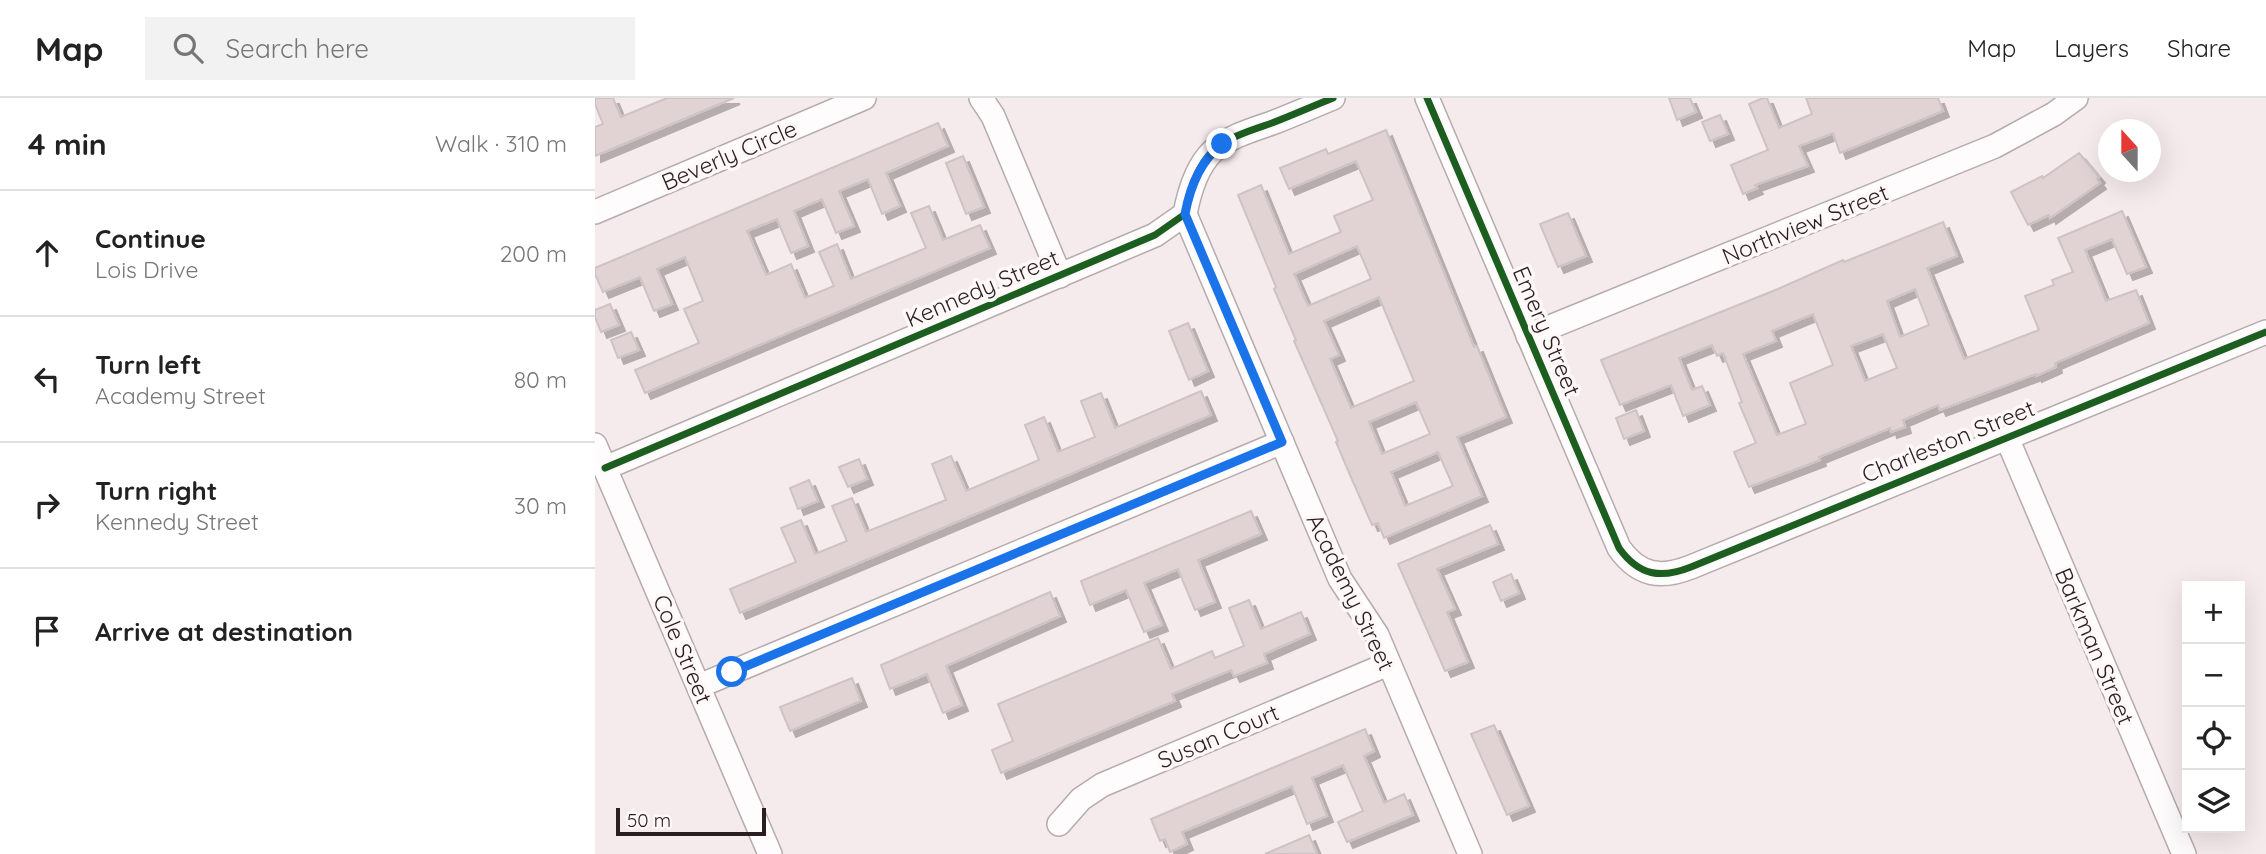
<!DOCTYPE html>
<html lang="en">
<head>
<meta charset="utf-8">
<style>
	:root { --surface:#fff; --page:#f2f2f2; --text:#222; --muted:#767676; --line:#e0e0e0 }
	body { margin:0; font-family:Quicksand,sans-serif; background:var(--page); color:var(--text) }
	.controls { position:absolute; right:21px; bottom:21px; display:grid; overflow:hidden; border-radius:0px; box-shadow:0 7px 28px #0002 }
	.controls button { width:63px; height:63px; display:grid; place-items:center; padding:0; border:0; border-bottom:2px solid var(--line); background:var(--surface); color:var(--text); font:35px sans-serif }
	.compass { position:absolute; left:1503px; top:21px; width:63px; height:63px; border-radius:50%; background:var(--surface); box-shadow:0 7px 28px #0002; rotate:339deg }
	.scale { position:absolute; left:21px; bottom:18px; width:150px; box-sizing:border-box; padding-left:7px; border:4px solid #2a1f20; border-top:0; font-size:19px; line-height:24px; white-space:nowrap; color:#2a1f20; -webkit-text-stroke:5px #fff8f8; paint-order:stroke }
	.stop { position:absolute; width:21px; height:21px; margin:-16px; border:5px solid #1a73e8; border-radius:50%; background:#fff }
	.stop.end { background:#1a73e8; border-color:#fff; box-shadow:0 2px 7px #0008 }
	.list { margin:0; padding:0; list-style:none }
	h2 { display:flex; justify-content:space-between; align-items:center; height:91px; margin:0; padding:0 28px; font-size:30px }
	h2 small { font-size:23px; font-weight:400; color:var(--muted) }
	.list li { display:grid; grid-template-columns:46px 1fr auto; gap:21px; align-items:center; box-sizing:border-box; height:126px; padding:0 28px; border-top:2px solid var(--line) }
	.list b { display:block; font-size:26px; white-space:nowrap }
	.list p { margin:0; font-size:23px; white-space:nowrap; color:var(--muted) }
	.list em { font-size:23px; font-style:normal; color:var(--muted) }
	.icon { flex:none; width:38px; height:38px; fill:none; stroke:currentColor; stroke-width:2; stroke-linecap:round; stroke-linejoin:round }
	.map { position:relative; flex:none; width:1671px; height:756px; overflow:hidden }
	header { display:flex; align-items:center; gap:42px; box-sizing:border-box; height:98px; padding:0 35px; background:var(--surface); border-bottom:2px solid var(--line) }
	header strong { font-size:33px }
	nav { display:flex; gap:38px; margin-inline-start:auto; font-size:24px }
	.search { width:490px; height:63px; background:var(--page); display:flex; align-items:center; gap:18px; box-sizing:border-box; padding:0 24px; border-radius:0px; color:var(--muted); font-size:26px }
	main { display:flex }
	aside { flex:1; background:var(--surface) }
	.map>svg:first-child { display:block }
</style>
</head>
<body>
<header>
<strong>Map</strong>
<div class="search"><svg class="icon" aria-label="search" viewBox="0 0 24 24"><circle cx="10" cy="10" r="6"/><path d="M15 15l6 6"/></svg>Search here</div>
<nav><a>Map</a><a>Layers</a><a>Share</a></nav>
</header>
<main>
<aside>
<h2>4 min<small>Walk · 310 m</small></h2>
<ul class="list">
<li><svg class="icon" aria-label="ahead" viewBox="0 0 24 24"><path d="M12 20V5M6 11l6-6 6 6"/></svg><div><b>Continue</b><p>Lois Drive</p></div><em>200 m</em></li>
<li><svg class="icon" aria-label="left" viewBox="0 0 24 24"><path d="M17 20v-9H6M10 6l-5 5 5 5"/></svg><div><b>Turn left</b><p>Academy Street</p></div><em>80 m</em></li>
<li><svg class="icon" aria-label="right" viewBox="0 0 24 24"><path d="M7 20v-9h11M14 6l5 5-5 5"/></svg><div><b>Turn right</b><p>Kennedy Street</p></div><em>30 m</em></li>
<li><svg class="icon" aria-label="arrive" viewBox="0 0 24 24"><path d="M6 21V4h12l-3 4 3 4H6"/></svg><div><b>Arrive at destination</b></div></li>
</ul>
</aside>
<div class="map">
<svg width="1671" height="756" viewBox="0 0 1671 756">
	<defs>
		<filter id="shadow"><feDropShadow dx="6" dy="6" stdDeviation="0" flood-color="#0004"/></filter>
	</defs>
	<rect width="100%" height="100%" fill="#f6ebec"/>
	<g fill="#e1d3d4" stroke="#cec3c4" stroke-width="2" fill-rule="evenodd" filter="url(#shadow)">
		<path d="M 0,0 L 18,0 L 26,19 L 72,0 L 139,0 L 0,58 L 0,29 L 8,26 L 0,6 Z"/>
		<path d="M 1074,0 L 1095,0 L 1101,14 L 1082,22 Z"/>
		<path d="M 1168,0 L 1172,0 L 1184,30 L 1217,16 L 1211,0 L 1343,0 L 1348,13 L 1245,55 L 1238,35 L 1204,48 L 1213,68 L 1160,87 L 1162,90 L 1148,96 L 1136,67 L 1173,52 L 1154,6 Z"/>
		<path d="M 1125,17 L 1133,36 L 1115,43 L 1107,24 Z"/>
		<path d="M 343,25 L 353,48 L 291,75 L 305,108 L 287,116 L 273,81 L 244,93 L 259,128 L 241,135 L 227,101 L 199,113 L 213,148 L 196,155 L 182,121 L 152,133 L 171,177 L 196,166 L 210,200 L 239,188 L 224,154 L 242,146 L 256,181 L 331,150 L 316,115 L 334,108 L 348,142 L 385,127 L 395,150 L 50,295 L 40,272 L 104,245 L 89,211 L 108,203 L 90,159 L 62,171 L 77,206 L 59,213 L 45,179 L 8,194 L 0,176 L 0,170 Z"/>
		<path d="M 791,32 L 879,249 L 882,248 L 911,319 L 862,339 L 887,398 L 789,440 L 783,425 L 777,427 L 755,377 L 741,344 L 743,343 L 699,243 L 701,242 L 679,191 L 681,189 L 643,97 L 666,87 L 694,156 L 746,134 L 739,118 L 778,102 L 761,63 L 694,91 L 685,70 L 731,51 L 733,56 ZM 762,148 L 776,181 L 713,208 L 699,176 ZM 784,199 L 819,283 L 756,310 L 735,261 L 744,257 L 729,223 ZM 821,304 L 835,336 L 787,356 L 774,324 ZM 843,354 L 858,388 L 810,408 L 796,374 Z"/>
		<path d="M 1484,55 L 1504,79 L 1502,81 L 1505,85 L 1455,120 L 1454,117 L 1433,127 L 1416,94 L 1447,78 L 1448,80 Z"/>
		<path d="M 368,58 L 389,109 L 371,116 L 351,65 Z"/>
		<path d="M 1527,113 L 1551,169 L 1532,176 L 1517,141 L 1490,152 L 1511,203 L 1541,192 L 1554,225 L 1460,265 L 1461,269 L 1441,278 L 1441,276 L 1345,312 L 1343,307 L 1308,322 L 1310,329 L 1296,334 L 1295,330 L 1224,359 L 1225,362 L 1154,389 L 1139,354 L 1161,345 L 1144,305 L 1147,304 L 1128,255 L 1122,258 L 1117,247 L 1084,260 L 1097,292 L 1107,288 L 1115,307 L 1088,318 L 1076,287 L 1025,307 L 1006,262 L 1183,191 L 1248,162 L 1249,164 L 1348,124 L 1362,158 L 1332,170 L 1369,261 L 1444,232 L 1430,198 L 1459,187 L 1457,182 L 1478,174 L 1463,140 ZM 1320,191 L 1334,227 L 1305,239 L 1292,203 ZM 1218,216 L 1238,267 L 1195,285 L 1211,326 L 1182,337 L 1148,256 L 1181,243 L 1177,233 ZM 1288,236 L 1302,270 L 1270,283 L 1256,248 Z"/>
		<path d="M 973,115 L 991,158 L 963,169 L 945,126 Z"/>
		<path d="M 15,206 L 24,227 L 6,234 L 0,219 L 0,212 Z"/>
		<path d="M 593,225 L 613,273 L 594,282 L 574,233 Z"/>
		<path d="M 36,234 L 44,252 L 23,260 L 16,242 Z"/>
		<path d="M 606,293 L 616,317 L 145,515 L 135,491 L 201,464 L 186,430 L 206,422 L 220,456 L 252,443 L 237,408 L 257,400 L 271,434 L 351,402 L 337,366 L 356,358 L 371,393 L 444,362 L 430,327 L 449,319 L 463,354 L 500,339 L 486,303 L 506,295 L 520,330 Z"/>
		<path d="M 1041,312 L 1049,333 L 1029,341 L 1021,320 Z"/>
		<path d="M 264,361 L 272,381 L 253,389 L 244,369 Z"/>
		<path d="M 214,382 L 223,403 L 203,411 L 195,390 Z"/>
		<path d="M 656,413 L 666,436 L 603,462 L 620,504 L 600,512 L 583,471 L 549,485 L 567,527 L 549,534 L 531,492 L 495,507 L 486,483 Z"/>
		<path d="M 895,427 L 903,446 L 842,471 L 860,511 L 852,514 L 873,564 L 850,573 L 803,466 Z"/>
		<path d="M 916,476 L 924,495 L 906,503 L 898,484 Z"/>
		<path d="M 455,494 L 465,518 L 351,568 L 367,607 L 348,615 L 332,576 L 295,591 L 286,567 Z"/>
		<path d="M 654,502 L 666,531 L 706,514 L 715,536 L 669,556 L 672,565 L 639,578 L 636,572 L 577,596 L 580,603 L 406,675 L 397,652 L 418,643 L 403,606 L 563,540 L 576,571 L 617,553 L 620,560 L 649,548 L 634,510 Z"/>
		<path d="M 257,580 L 266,603 L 195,633 L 185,609 Z"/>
		<path d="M 899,627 L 934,708 L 912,717 L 876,636 Z"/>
		<path d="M 770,631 L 779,653 L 769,658 L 789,705 L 809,696 L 818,717 L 752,744 L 743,724 L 768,713 L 748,667 L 717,680 L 732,718 L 712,726 L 697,688 L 587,734 L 592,746 L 575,754 L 570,741 L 565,743 L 556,721 Z"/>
		<path d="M 714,737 L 722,756 L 670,756 Z"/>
	</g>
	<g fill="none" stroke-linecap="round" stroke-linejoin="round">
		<defs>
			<g id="minor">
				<path d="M 386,0 L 398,18 L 465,178"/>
				<path d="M 832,0 L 1024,450 C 1044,478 1066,481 1096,469 L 1671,234"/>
				<path d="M 0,114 L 269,0"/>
				<path d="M 590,116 L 745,481 L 782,537 L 875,756"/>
				<path d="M 933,238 L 1400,48 L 1459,16 L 1481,0"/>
				<path d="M 1412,340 L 1589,756"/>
				<path d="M 0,347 L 175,756"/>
				<path d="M 10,370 L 560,137 L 590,116 C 594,95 602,68 618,53 C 635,38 657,32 677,25 C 698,17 718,8 738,0"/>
				<path d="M 104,588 L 687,344"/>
				<path d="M 464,726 L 486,701 L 507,687 L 793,566"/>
			</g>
		</defs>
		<use href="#minor" stroke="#b6abac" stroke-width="26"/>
		<use href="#minor" stroke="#fefcfc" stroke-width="23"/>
		<defs>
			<g id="cycleway">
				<path d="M 832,0 L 1024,450 C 1044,478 1066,481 1096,469 L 1671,234"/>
				<path d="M 10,370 L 560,137 L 590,116 C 594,95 602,68 618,53 C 635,38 657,32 677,25 C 698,17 718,8 738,0"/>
			</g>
		</defs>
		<use href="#cycleway" stroke="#fff8f8" stroke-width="11"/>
		<use href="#cycleway" stroke="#1b5e20" stroke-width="7"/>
	</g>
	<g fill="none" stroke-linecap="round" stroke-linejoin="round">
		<path stroke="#1a73e8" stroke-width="9" d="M 137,574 L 687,344 L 590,116 C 595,89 605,63 627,46"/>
	</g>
	<g text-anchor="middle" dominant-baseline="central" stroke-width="7" stroke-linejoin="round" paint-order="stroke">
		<g font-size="23" fill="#2a1f20" stroke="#fff8f8">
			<text transform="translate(134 57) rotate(-23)">Beverly Circle</text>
			<text transform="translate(1210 126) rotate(-22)">Northview Street</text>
			<text transform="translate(387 190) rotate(-23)">Kennedy Street</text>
			<text transform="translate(952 233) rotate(67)">Emery Street</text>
			<text transform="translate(1353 343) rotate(-22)">Charleston Street</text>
			<text transform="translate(756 494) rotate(64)">Academy Street</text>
			<text transform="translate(1500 548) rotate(67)">Barkman Street</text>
			<text transform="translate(88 551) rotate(67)">Cole Street</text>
			<text transform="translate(623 638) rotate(-23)">Susan Court</text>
		</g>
	</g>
</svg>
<div class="controls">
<button>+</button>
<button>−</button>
<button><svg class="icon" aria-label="locate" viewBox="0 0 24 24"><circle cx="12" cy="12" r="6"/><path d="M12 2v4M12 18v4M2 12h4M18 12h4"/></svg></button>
<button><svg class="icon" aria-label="layers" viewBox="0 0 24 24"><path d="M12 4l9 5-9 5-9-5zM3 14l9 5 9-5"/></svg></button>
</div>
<svg class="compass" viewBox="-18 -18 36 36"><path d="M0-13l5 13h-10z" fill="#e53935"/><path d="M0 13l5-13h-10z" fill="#767676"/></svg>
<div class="scale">50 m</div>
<div class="stop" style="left:137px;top:574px"></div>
<div class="stop end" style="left:627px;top:46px"></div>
</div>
</main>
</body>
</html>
